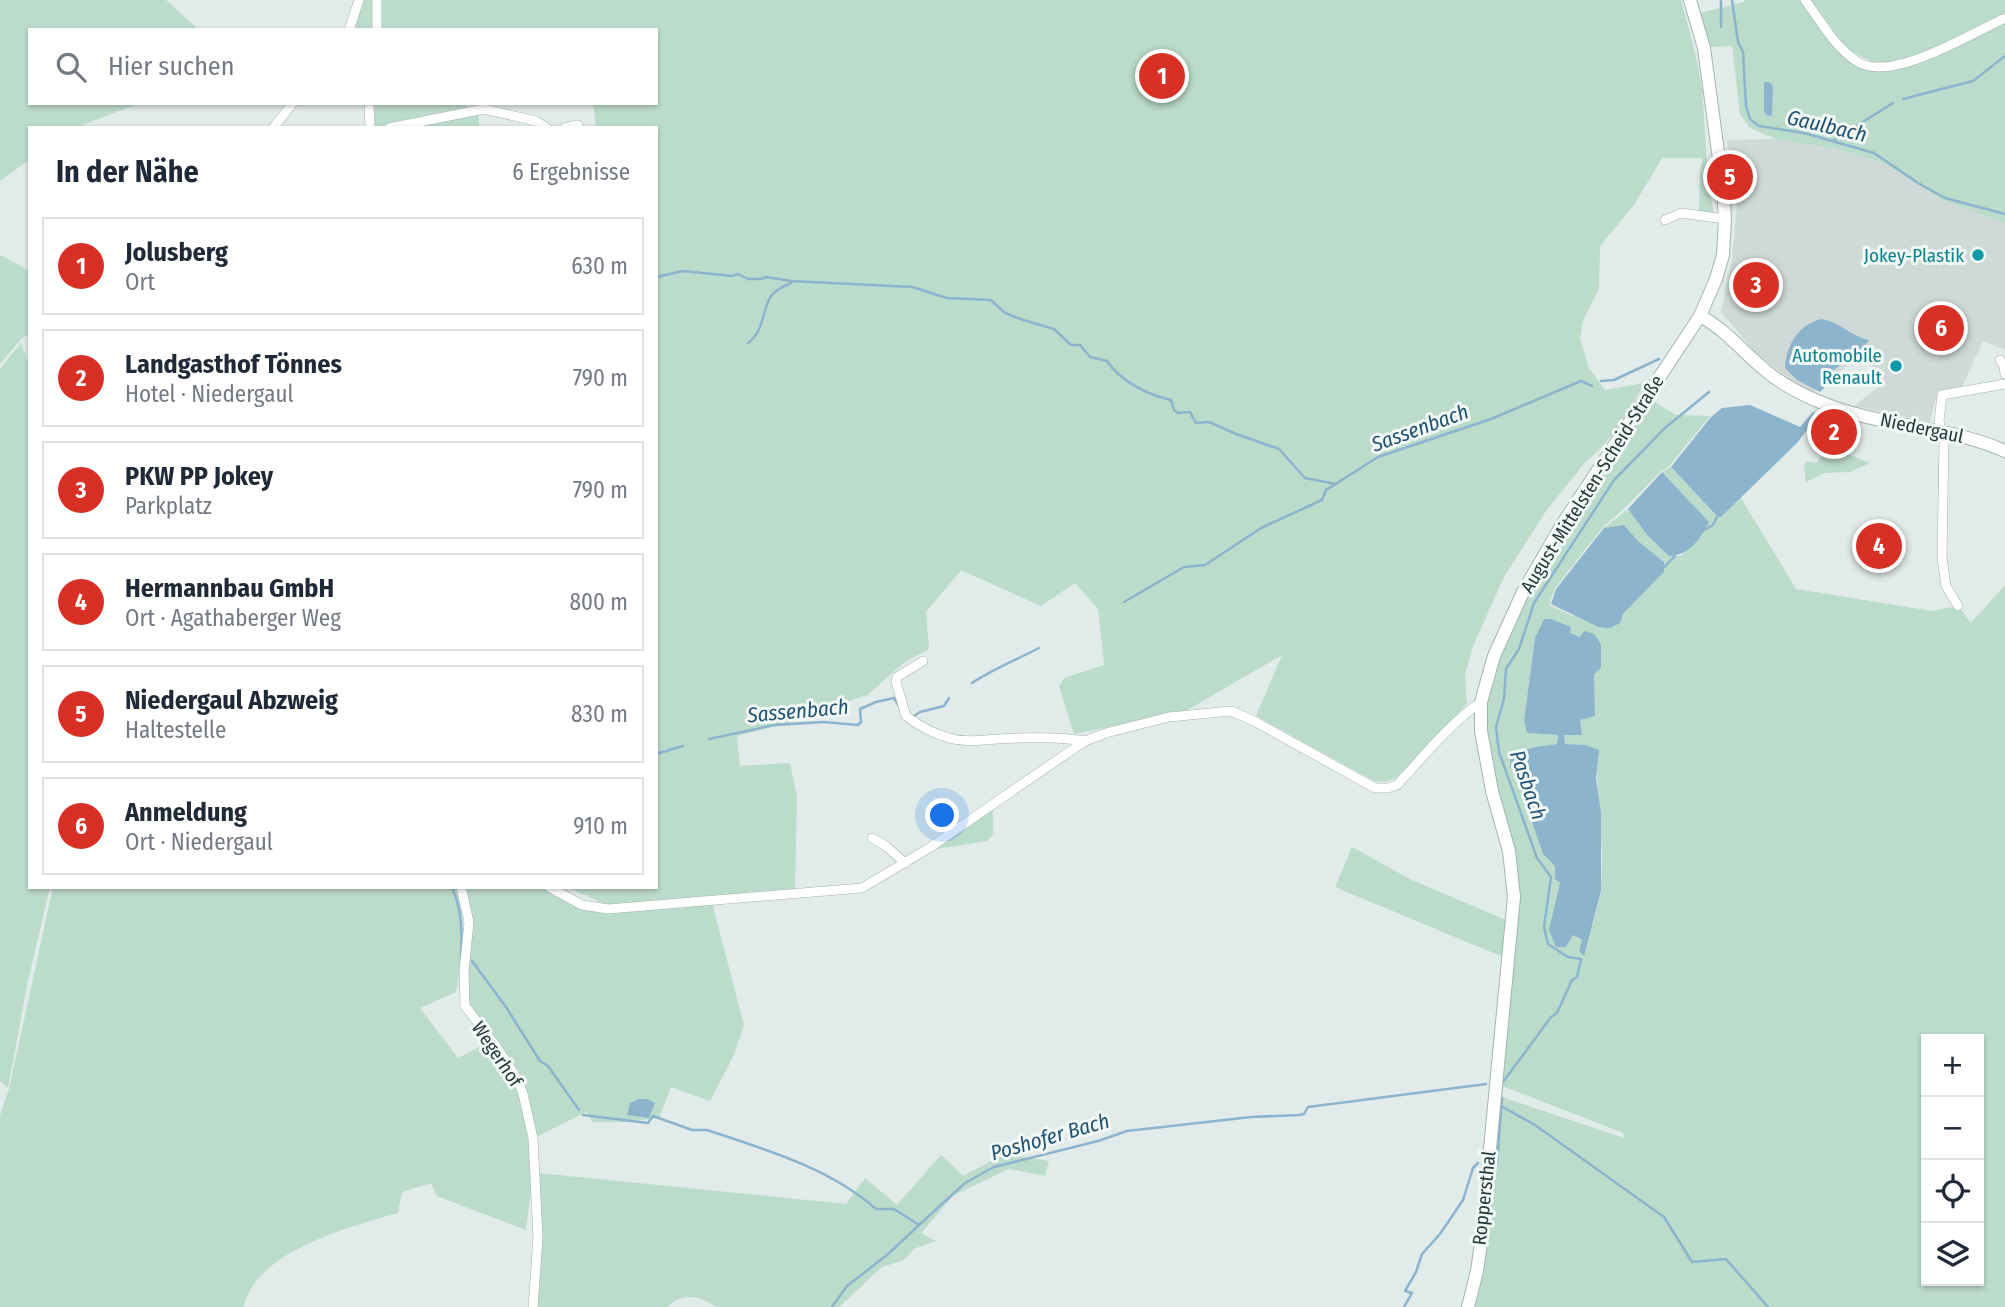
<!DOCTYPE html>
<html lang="de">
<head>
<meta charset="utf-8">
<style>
	:root { --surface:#fff; --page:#f6f6f7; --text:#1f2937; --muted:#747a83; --line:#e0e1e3; --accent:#d93025 }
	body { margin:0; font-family:"Fira Sans Condensed",sans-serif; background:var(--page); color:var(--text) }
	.controls { position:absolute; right:21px; bottom:21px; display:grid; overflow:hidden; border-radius:0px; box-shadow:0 2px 5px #0004 }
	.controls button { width:63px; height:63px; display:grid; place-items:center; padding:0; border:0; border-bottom:2px solid var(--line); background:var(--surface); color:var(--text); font:35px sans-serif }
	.you { position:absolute; left:943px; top:816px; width:24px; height:24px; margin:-18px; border:5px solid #fff; border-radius:50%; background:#1a73e8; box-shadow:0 0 0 10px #1a73e833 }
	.badge { display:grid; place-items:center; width:46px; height:46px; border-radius:50%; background:var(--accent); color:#fff; font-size:23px; font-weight:700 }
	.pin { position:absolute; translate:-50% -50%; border:4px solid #fff; box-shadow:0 2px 7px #0006 }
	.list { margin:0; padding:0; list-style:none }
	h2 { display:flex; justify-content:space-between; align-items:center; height:91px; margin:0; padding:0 28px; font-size:30px }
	h2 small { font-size:23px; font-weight:400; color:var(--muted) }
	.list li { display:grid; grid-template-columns:46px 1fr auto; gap:21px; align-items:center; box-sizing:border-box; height:98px; margin:0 14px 14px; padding:0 14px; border:2px solid var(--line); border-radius:0px }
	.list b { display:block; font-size:26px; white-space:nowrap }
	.list p { margin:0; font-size:23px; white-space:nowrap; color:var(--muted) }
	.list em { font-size:23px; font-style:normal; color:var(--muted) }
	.icon { flex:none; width:38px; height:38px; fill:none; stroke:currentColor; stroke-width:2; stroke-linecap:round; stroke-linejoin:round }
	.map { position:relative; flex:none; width:2005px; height:1307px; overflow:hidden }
	.search { position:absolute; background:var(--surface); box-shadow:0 2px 5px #0004; left:28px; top:28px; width:630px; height:77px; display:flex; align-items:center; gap:18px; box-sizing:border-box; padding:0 24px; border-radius:0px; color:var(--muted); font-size:26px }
	.panel { position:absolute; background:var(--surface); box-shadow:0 2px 5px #0004; left:28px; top:126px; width:630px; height:763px; border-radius:0px }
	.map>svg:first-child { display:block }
</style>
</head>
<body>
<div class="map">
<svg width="2005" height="1307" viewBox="0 0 2005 1307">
	<rect width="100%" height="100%" fill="#e1ebe9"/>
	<path fill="#cfdad8" d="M 1776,139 L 1842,150 L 1885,164 L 1943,201 L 2005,223 L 2005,350 L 1983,341 L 1962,387 L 1936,397 L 1930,422 L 1854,406 L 1881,385 L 1874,368 L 1862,354 L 1813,392 L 1791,380 L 1756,353 L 1721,312 L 1732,260 L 1737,206 L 1727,140 Z"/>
	<g fill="#bbdbcb" fill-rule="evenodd">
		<path d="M 0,0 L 166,0 L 199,30 L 30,30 L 30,103 L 140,103 L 75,128 L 30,128 L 30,159 L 0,181 Z"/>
		<path d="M 361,0 L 374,0 L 375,30 L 360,30 L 355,26 Z"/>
		<path d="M 381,0 L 1681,0 C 1689,30 1698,60 1702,90 C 1706,132 1705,174 1714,215 L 1699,212 L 1700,171 L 1703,158 L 1662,158 L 1634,205 L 1600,246 L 1599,289 L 1583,320 L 1580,339 L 1589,368 L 1605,390 L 1645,383 C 1628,410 1612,443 1586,461 L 1546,511 L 1504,577 L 1473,646 L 1465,675 L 1467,704 L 1396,778 L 1384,782 L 1374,781 L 1256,716 L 1282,655 L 1184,712 L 1074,734 L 1059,686 L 1064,678 L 1104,665 L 1098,609 L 1075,583 L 1041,606 L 961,570 L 926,612 L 929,649 L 905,662 L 867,695 L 792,722 L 737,736 L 740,766 L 790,763 L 797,796 L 795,890 L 609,906 L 567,887 L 656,887 L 656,128 L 596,128 L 593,103 L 656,103 L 656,30 L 382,30 Z"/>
		<path d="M 1744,0 L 1805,0 L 1839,39 L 1811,0 L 2005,0 L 2005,223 L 1943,201 L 1885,164 L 1842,150 L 1776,139 L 1750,128 L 1740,114 L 1732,46 L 1709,47 L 1700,13 L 1744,2 ZM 1997,16 L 1903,66 L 1867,63 L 1853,52 L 1871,61 L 1902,64 Z"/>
		<path d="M 374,103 L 467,103 L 466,108 L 479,108 L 479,128 L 375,128 Z"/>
		<path d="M 0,255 L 30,271 L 30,333 L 21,339 L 0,364 Z"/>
		<path d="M 21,343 L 30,368 L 30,887 L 50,887 L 27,985 L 8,1088 L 0,1081 L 0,369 Z"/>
		<path d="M 1651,400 L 1676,415 L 1710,416 L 1669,466 L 1661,471 L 1626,507 L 1603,527 L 1555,588 L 1549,605 L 1598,627 L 1620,623 L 1623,614 L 1664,572 L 1664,562 L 1638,541 L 1624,525 L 1604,528 L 1628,509 L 1648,536 L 1669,556 L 1681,556 L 1709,522 L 1662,472 L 1671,467 L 1717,516 L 1721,517 L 1741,498 L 1796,589 L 1932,611 L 1958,606 L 1971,623 L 2005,585 L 2005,1307 L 1474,1307 L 1499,1096 L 1624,1138 L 1623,1133 L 1500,1085 L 1518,920 L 1487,732 L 1488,702 L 1500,658 L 1527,591 ZM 1571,628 L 1570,633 L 1580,637 L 1594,673 L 1595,716 L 1580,719 L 1581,734 L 1565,735 L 1564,744 L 1585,745 L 1597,772 L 1602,855 L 1601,891 L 1593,924 L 1582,941 L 1573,935 L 1560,883 L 1555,879 L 1555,866 L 1543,854 L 1516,776 L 1510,767 L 1527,750 L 1557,744 L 1558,735 L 1528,733 L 1524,721 L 1535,638 ZM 1926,1039 L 1979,1039 L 1979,1281 L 1926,1281 Z"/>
		<path d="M 1833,448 L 1870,463 L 1850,472 L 1825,473 L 1806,482 L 1804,466 L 1807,461 L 1816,463 L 1827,450 L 1831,453 Z"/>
		<path d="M 993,810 L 993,834 L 987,841 L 930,850 Z"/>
		<path d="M 1352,847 L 1412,880 L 1508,921 L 1503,957 L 1335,887 Z"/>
		<path d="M 53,887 L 459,887 C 466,926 463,954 456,992 L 420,1008 L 458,1058 L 489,1042 C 517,1079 535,1128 532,1175 C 531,1193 528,1212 526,1230 L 437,1196 L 431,1183 L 402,1192 L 398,1213 C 351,1226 254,1252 244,1307 L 0,1307 L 0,1115 L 9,1089 Z"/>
		<path d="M 465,887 L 540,887 L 573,905 L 600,912 L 712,903 L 744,1025 L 733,1057 L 710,1101 L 671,1087 L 659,1118 L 626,1122 L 593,1122 L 586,1112 L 536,1137 L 530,1107 L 467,1004 Z"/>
		<path d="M 1004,1154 L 1049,1161 L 1045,1176 L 1009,1169 L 954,1195 L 921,1233 L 936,1241 L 914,1249 L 904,1260 L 882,1267 L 839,1307 L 716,1307 C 701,1297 682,1291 668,1307 L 536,1307 L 541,1243 L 539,1173 L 846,1204 L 865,1178 L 897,1205 L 941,1155 L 963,1176 Z"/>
	</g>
	<g fill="#8cb4cd">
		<path d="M 1764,82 L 1769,82 L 1773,86 L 1772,116 L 1766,115 L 1764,111 Z"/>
		<path d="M 1821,319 C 1838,321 1851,336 1869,340 L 1863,348 L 1826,376 L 1825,387 L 1820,392 L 1797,380 L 1785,368 C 1786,346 1798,325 1821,319 Z"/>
		<path d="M 1750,405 L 1800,427 L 1813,412 L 1819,414 L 1797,443 L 1721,517 L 1717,516 L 1671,467 L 1711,417 L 1722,408 Z"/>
		<path d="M 1662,472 L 1709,522 C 1700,539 1690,555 1669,556 L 1648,536 L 1628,509 Z"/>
		<path d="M 1624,525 L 1638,541 L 1664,562 L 1664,572 L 1623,614 L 1620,623 L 1610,628 L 1598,627 L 1551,604 L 1556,589 L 1604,528 Z"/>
		<path d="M 1544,619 L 1551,619 L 1571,627 L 1570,633 L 1580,637 L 1584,631 L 1594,634 L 1601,644 L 1601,668 L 1594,674 L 1595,716 L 1580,720 L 1582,735 L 1564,735 L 1565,744 L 1585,745 L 1599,750 L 1596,778 L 1601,814 L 1601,891 L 1584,956 L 1579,951 L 1582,940 L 1573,935 L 1566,947 L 1556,947 L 1549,930 L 1560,883 L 1555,879 L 1555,866 L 1543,854 L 1516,776 L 1510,767 L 1511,754 L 1536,747 L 1557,744 L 1558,735 L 1527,733 L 1524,721 L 1535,638 Z"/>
		<path d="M 639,1099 L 647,1099 L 655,1103 L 649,1118 L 627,1115 L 630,1103 Z"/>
	</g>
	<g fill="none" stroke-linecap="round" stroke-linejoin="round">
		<g stroke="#8cb4cd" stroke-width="2.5">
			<path d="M 1732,0 L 1738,42 L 1743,52 L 1746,106 L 1750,119 L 1759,126 L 1804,133 L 1874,153 L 1918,183 L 1945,198 L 2005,214"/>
			<path d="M 1721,27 L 1721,0"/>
			<path d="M 1903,99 L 1973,81 L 2005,56"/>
			<path d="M 1834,140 L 1893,103"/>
			<path d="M 656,277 L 683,271 L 732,276 L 738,274 L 748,279 L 761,279 L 766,277 L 791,281 L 912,287 L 947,298 L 991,300 L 1005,313 L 1023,320 L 1054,329 L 1071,345 L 1080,345 L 1090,357 L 1107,361 C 1120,381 1148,395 1171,400 L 1174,410 L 1178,413 L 1190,412 L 1196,423 L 1209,422 L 1236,434 L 1279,449 L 1305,478 L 1336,484"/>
			<path d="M 748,343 C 764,332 762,310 771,296 C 776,289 785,286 791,283"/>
			<path d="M 1601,381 L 1614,380 L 1659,359"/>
			<path d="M 1704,530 L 1713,525 L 1718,515"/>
			<path d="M 1663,568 L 1675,556"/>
			<path d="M 1124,602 L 1184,567 L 1205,565 L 1261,528 L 1322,500 L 1326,490 L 1378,457 L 1491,419 L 1581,381 L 1592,386"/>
			<path d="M 972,683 C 993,669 1016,660 1039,648"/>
			<path d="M 914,716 L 920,712 L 944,706 L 949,698"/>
			<path d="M 709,739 L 774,725 L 824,722 L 858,725 L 861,722 L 860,709 L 876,702 L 894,698 L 899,706"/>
			<path d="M 656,754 L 683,746"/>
			<path d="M 452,887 C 462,911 462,931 461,956"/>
			<path d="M 472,961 L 506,1007 L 540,1061 L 548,1066 L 579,1110"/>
			<path d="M 1503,1082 L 1551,1017 L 1557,1013 L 1572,980 L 1577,977 L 1581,959 L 1568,957 L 1548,944 L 1544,927 L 1551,877 L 1537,858 L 1499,752 L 1496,727 L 1504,699 L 1506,669 L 1519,649 L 1534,603 L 1614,480 L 1665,428 L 1709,392"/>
			<path d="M 1501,1106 L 1535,1125 L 1664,1217 L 1692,1262 L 1726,1259 L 1768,1307"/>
			<path d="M 583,1115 L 648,1123 L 653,1116 L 692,1130 L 707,1130 C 766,1150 828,1167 876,1209 L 894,1209 L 919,1225 L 965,1183 L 994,1167 L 1098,1141 L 1127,1131 L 1251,1117 L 1299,1115 L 1304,1114 L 1308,1107 L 1486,1084"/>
			<path d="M 1497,1164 L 1502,1098"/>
			<path d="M 832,1307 L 847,1286 L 887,1255 L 919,1225"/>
			<path d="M 1404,1307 L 1412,1293 L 1405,1291 L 1416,1272 L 1422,1254 L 1440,1234 L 1463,1200 L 1473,1168 L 1478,1163"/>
		</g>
		<defs>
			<g id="minor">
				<path d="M 377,0 L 377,30"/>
				<path d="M 1805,0 C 1821,21 1835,48 1858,62 C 1892,83 1972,33 2005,18"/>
				<path d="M 349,30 L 359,0"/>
				<path d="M 369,103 L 370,128"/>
				<path d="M 273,128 L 293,103"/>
				<path d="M 389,128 L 484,109 L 536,121 L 547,128"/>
				<path d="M 564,128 L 578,125"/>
				<path d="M 1665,220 L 1681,213 L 1725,219"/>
				<path d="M 2000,360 L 2004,366 L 2005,374"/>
				<path d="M 1958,606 L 1946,586 L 1942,557 L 1944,441 L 1939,422 L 1942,395 L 2005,384"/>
				<path d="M 923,661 L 897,677 L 896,682 L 906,716 C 918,725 934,734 949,738 C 966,743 981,740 998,739 C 1022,737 1061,737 1085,741"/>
				<path d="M 872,838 L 886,846 L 905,863"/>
				<path d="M 461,887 L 469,922 L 464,971 L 465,1006 L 496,1046 L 518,1080 L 523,1094 L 533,1138 L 538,1238 L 533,1307"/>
				<path d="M 549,887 L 582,905 L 608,909 L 862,888 L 929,848 L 1085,741 L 1106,733 L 1169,717 L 1231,711 L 1254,721 L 1375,788 L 1388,788 L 1397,785 C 1424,756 1449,724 1481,702"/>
			</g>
			<g id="secondary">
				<path d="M 1700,316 C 1725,329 1743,352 1765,370 C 1781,384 1801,394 1820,402 C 1879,427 1946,425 2005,451"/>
				<path d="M 1468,1307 L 1477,1271 L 1481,1243 L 1514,897 L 1509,851 L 1492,791 L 1481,731 L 1481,702 L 1494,656 L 1523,592 L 1563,523 L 1700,316 L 1716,279 L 1723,255 L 1725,219 L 1723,189 L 1704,48 L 1690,0"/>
			</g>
		</defs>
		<use href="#minor" stroke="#a4b2b1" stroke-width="10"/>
		<use href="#secondary" stroke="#a0b6b3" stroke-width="14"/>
		<use href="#minor" stroke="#fff" stroke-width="9"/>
		<use href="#secondary" stroke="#fff" stroke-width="12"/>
	</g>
	<g fill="#0f9aa8" stroke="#f1f8f6" stroke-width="2.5">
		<circle cx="1978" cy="255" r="7"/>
		<circle cx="1896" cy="366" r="7"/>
	</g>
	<g text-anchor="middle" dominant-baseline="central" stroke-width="6" stroke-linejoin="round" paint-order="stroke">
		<g font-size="19" fill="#0d838f" stroke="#f1f8f6" text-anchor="end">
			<text x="1964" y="255">Jokey-Plastik</text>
			<text x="1882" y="355">Automobile<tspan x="1882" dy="22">Renault</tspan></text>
		</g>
		<g font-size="19" fill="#223a39" stroke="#f1f8f6">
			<text transform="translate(1922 428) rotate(12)">Niedergaul</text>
			<text transform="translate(1592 484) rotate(-58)">August-Mittelsten-Scheid-Straße</text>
			<text transform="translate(497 1054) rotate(56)">Wegerhof</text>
			<text transform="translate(1484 1198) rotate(-84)">Roppersthal</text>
		</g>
		<g font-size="21" font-style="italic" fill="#205273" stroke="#f1f8f6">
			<text transform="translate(1827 126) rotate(13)">Gaulbach</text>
			<text transform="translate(1420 428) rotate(-20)">Sassenbach</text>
			<text transform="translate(798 711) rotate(-5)">Sassenbach</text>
			<text transform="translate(1528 785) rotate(71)">Pasbach</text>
			<text transform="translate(1050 1137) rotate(-16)">Poshofer Bach</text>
		</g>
	</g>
</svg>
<div class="controls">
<button>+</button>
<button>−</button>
<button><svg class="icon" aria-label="locate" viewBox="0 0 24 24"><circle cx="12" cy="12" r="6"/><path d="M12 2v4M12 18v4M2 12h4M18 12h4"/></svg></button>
<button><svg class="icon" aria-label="layers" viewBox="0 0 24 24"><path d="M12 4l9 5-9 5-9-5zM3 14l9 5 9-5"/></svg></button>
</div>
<div class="you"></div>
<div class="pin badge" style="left:1162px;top:76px">1</div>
<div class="pin badge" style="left:1834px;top:432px">2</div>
<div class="pin badge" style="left:1756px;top:285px">3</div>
<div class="pin badge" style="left:1879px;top:546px">4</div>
<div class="pin badge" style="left:1730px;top:177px">5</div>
<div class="pin badge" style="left:1941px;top:328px">6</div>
<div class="search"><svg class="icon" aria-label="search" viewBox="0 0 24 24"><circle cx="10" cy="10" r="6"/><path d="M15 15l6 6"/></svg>Hier suchen</div>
<section class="panel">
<h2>In der Nähe<small>6 Ergebnisse</small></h2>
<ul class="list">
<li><span class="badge">1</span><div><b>Jolusberg</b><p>Ort</p></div><em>630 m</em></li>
<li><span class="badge">2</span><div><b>Landgasthof Tönnes</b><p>Hotel · Niedergaul</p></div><em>790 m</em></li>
<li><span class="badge">3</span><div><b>PKW PP Jokey</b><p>Parkplatz</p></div><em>790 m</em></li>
<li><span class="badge">4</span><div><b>Hermannbau GmbH</b><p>Ort · Agathaberger Weg</p></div><em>800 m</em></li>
<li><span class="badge">5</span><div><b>Niedergaul Abzweig</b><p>Haltestelle</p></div><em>830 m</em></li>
<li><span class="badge">6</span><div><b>Anmeldung</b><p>Ort · Niedergaul</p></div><em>910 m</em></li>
</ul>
</section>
</div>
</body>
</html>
